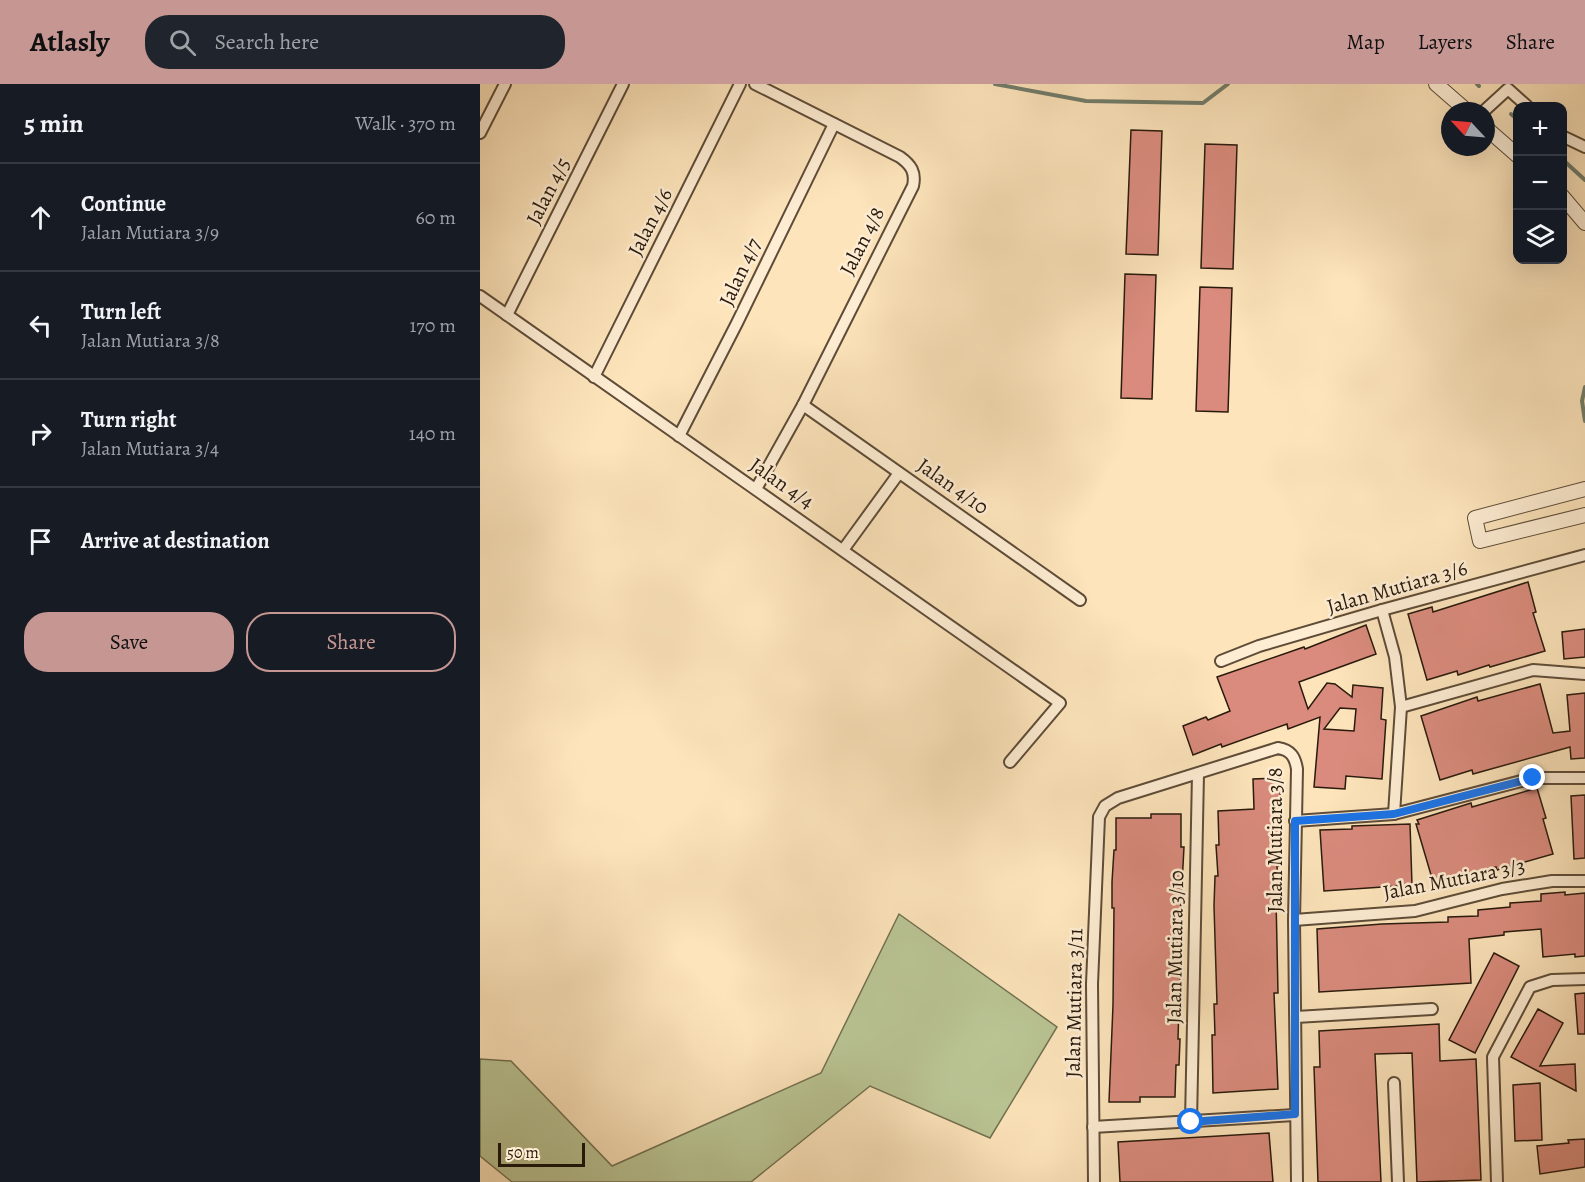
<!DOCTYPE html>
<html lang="en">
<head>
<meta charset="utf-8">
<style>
	:root { --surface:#171b24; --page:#20242c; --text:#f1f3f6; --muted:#9ea1a6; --line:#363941; --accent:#c59692 }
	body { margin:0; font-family:Alegreya,serif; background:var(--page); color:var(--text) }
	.controls { position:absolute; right:18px; top:18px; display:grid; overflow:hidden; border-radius:12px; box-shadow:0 6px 24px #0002 }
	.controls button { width:54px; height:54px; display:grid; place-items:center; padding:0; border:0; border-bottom:2px solid var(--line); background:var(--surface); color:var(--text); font:30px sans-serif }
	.compass { position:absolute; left:961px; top:18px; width:54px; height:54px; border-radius:50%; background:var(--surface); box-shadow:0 6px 24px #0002; rotate:296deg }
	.scale { position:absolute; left:18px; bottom:15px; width:87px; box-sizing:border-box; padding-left:6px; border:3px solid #291a0c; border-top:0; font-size:16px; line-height:21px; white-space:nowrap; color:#291a0c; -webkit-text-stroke:4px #feedd3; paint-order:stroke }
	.stop { position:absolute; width:18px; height:18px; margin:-14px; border:4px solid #1a73e8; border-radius:50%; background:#fff }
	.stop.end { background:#1a73e8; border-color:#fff; box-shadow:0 2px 6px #0008 }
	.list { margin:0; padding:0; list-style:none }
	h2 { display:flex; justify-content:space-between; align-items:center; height:78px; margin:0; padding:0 24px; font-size:26px }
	h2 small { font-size:20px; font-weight:400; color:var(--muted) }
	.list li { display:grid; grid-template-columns:39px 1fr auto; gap:18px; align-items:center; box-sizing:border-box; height:108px; padding:0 24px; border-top:2px solid var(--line) }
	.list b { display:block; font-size:22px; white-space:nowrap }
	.list p { margin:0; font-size:20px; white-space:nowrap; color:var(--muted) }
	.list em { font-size:20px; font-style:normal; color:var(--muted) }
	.actions { display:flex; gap:12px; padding:18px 24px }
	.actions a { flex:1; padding:14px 0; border:2px solid var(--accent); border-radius:24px; text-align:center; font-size:21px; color:var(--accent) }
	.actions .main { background:var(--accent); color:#111 }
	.icon { flex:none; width:33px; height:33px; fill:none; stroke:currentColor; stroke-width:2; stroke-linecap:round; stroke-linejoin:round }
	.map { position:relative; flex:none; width:1105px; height:1098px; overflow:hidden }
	header { display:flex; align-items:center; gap:36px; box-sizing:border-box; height:84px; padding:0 30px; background:var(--accent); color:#111 }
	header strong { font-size:28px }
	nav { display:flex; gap:33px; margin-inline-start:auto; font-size:21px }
	.search { width:420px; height:54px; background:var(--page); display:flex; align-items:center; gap:15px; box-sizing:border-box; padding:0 21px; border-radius:24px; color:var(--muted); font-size:22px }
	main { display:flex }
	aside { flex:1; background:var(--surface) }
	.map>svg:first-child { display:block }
</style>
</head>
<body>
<header>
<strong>Atlasly</strong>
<div class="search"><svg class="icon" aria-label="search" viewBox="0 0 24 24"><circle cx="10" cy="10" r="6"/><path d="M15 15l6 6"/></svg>Search here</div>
<nav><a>Map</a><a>Layers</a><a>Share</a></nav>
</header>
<main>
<aside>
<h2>5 min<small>Walk · 370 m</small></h2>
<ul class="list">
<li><svg class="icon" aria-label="ahead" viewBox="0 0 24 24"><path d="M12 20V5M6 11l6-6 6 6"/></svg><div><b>Continue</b><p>Jalan Mutiara 3/9</p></div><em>60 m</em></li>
<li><svg class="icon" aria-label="left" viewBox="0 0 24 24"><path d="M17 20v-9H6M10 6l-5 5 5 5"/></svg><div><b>Turn left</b><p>Jalan Mutiara 3/8</p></div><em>170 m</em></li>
<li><svg class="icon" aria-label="right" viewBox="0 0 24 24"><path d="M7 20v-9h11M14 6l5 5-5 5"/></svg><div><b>Turn right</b><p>Jalan Mutiara 3/4</p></div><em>140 m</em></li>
<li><svg class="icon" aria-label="arrive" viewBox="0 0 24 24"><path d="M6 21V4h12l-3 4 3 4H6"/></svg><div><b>Arrive at destination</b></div></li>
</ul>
<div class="actions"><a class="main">Save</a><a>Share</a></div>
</aside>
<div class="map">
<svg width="1105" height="1098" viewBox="0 0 1105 1098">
	<rect width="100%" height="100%" fill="#fde4bb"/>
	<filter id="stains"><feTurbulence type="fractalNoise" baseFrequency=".00333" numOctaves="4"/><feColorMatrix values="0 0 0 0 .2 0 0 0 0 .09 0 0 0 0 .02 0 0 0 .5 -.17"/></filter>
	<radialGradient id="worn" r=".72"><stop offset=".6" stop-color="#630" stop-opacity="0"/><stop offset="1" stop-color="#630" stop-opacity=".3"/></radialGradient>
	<path fill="#bac594" stroke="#727050" stroke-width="1.5" d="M 419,830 L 577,943 L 510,1054 L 390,1002 L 271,1098 L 32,1098 L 0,1072 L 0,975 L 31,977 L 132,1082 L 341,989 Z"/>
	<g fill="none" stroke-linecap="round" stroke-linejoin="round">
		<g stroke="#717d6b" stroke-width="4">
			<path d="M 515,0 L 606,17 L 723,19 L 748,0"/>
			<path d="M 997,0 L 999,2"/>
			<path d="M 1031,30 L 1038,36"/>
			<path d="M 1082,75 L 1105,96"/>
			<path d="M 1105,303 L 1102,317 L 1105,337"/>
		</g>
	</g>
	<g fill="#da8b7d" stroke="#291a0c" stroke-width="1.5" fill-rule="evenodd">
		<path d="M 651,46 L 682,47 L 678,171 L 646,170 Z"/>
		<path d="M 725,60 L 757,61 L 753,185 L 721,184 Z"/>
		<path d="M 645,190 L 676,191 L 672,315 L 641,314 Z"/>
		<path d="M 720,203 L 752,204 L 748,328 L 716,327 Z"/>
		<path d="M 1048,498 L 1056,528 L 1053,529 L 1065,567 L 1010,583 L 1009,581 L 978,591 L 977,587 L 947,596 L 928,530 L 952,523 L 953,528 Z"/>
		<path d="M 886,541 L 896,570 L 819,598 L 828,625 L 847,599 L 855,600 L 872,613 L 873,601 L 903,604 L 901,635 L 906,636 L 902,695 L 866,692 L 865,705 L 834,703 L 840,633 L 808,645 L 807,640 L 742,663 L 741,660 L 713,671 L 703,642 L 726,633 L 728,636 L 750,627 L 737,593 L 824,563 L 825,565 ZM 860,624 L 876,625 L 874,647 L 844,645 Z"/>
		<path d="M 1105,545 L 1105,573 L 1084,575 L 1082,548 Z"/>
		<path d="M 1060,600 L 1073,649 L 1090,647 L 1087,611 L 1105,609 L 1105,674 L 1091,675 L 1090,663 L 993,690 L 992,686 L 960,696 L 941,632 L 997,613 L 998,617 Z"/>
		<path d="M 800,694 L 801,752 L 799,752 L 800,782 L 797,782 L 799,814 L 796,814 L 798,909 L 794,909 L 798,1005 L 733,1009 L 732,951 L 735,951 L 734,920 L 737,920 L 734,822 L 735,792 L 738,792 L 736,761 L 739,761 L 738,727 L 774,725 L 773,695 Z"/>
		<path d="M 1057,704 L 1066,734 L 1063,735 L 1073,770 L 1017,786 L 1016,783 L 954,801 L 936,740 L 939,740 L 937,736 L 991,719 L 992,723 Z"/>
		<path d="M 1105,711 L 1105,774 L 1094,775 L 1091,712 Z"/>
		<path d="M 671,730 L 701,730 L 701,763 L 704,763 L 699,858 L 700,890 L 698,955 L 700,955 L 699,981 L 696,981 L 695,1013 L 660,1013 L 660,1018 L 629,1018 L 633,921 L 634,824 L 632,824 L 632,798 L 634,766 L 636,766 L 636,734 L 671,734 Z"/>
		<path d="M 930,740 L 932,801 L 844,807 L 840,746 L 872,745 L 872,742 Z"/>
		<path d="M 1085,808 L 1085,811 L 1105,809 L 1105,872 L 1095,873 L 1095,870 L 1063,873 L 1061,845 L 1024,848 L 1024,851 L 989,855 L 991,899 L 839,908 L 837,845 L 902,840 L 968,838 L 968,833 L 998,832 L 998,826 L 1030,823 L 1030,819 L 1061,817 L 1061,810 Z"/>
		<path d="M 1014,869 L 1039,882 L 995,969 L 969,956 Z"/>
		<path d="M 1105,909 L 1105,950 L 1098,950 L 1095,910 Z"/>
		<path d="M 1058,925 L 1083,939 L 1060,982 L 1095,980 L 1096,1007 L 1031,973 Z"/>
		<path d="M 959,940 L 960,977 L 996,975 L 1001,1096 L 937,1098 L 932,969 L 895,970 L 901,1098 L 838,1098 L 834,983 L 840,983 L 839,947 Z"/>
		<path d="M 1060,999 L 1062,1056 L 1035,1057 L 1033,1001 Z"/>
		<path d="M 789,1049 L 793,1098 L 640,1098 L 638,1058 Z"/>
		<path d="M 1105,1055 L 1105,1083 L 1060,1090 L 1057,1062 L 1089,1059 L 1088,1056 Z"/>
	</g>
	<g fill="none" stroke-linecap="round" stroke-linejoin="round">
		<defs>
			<g id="minor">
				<path d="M 275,0 L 420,73 C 431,81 436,88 433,102 L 323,321 L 276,405"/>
				<path d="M 1004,27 L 1028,5 L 1047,22"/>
				<path d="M 0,49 L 25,0"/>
				<path d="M 1082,52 L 1105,63"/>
				<path d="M 0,212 L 580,619 L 530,678"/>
				<path d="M 27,231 L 143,0"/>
				<path d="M 114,293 L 260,0"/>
				<path d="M 323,321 L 600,516"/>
				<path d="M 199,352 L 257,239 L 354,40"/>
				<path d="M 363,466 L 419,389"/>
				<path d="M 902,526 L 915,573 L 921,623 L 914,730"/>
				<path d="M 741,577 L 779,562 L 902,526 L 1105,471"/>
				<path d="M 921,623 L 1053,586 L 1105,590"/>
				<path d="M 815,737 L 914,730 L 1053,694 L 1105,694"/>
				<path d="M 814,836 L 935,827 L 1022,805 L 1072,797 L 1105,797"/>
				<path d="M 816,933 L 952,925"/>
				<path d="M 914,999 L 918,1098"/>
				<path d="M 711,1038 L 718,690"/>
				<path d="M 613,1043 L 815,1031"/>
				<path d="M 614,1098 L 612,900 L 619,733 L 625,722 L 638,714 L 798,664 C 811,666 815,673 817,685 L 814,836 L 817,1098"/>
				<path d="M 1017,1098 L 1013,973 L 1050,903 L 1072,896 L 1105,895"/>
			</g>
			<g id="tertiary">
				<path d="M 956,0 L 987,27"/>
				<path d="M 1006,44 L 1038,72"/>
				<path d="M 1082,112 L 1105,139"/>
				<path d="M 1105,405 L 995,434 L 1000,457 L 1105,431"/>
			</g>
		</defs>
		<use href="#minor" stroke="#5e4c38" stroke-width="14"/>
		<use href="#tertiary" stroke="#5e4c38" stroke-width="16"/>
		<use href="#minor" stroke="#feedd3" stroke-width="10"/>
		<use href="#tertiary" stroke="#feedd3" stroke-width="14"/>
	</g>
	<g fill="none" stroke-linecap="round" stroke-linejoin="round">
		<path stroke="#1a73e8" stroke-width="8" d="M 711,1038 L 815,1030 L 815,737 L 914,730 L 1053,694"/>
	</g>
	<g text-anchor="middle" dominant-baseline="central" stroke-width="5" stroke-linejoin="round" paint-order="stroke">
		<g font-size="21" fill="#291a0c" stroke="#feedd3">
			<text transform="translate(68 107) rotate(-63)">Jalan 4/5</text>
			<text transform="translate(170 138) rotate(-63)">Jalan 4/6</text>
			<text transform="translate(382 157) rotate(-63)">Jalan 4/8</text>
			<text transform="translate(260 188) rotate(-65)">Jalan 4/7</text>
			<text transform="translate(302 399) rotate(35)">Jalan 4/4</text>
			<text transform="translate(473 402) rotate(35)">Jalan 4/10</text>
			<text transform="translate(917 503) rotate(-16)">Jalan Mutiara 3/6</text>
			<text transform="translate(795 756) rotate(-90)">Jalan Mutiara 3/8</text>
			<text transform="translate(974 795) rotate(-11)">Jalan Mutiara 3/3</text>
			<text transform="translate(695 863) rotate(-89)">Jalan Mutiara 3/10</text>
			<text transform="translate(594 919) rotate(-89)">Jalan Mutiara 3/11</text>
		</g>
	</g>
	<rect width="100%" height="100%" filter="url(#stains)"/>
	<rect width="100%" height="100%" fill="url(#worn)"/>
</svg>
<div class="controls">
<button>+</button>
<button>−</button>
<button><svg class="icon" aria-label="layers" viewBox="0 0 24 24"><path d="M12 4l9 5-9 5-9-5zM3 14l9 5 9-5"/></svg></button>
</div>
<svg class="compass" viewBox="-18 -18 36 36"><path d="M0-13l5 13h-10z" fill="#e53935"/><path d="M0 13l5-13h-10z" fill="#9ea1a6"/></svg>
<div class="scale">50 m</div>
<div class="stop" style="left:711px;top:1038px"></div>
<div class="stop end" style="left:1053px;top:694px"></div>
</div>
</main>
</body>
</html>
